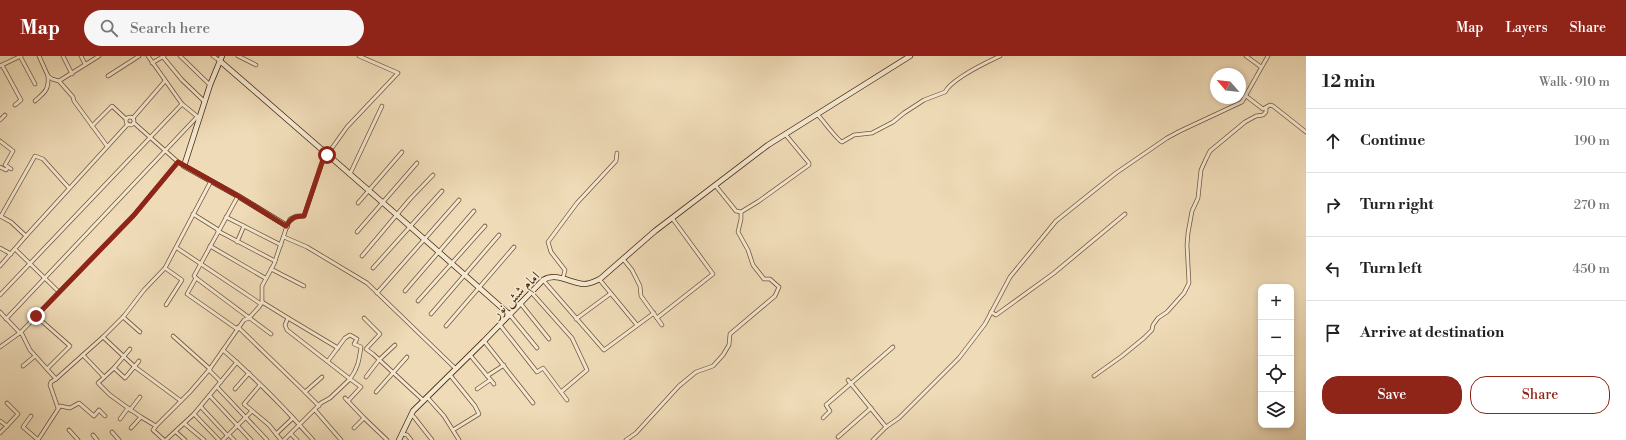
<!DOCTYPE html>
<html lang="en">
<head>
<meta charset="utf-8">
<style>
	:root { --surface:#fff; --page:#f6f6f6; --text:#222; --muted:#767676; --line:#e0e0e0; --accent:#8f2418 }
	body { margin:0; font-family:"Libre Bodoni",Amiri,serif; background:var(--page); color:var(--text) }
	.controls { position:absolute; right:12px; bottom:12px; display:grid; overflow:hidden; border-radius:8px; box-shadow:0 2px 6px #0003 }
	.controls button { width:36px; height:36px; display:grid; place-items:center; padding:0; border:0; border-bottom:1px solid var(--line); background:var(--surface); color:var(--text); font:20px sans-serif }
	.compass { position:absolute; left:1210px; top:12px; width:36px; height:36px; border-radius:50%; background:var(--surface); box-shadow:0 2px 6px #0003; rotate:298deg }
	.stop { position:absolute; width:12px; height:12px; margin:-9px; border:3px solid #8f2418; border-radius:50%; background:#fff }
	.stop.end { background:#8f2418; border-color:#fff; box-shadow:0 1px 4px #0008 }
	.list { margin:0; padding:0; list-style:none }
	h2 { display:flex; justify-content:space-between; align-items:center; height:52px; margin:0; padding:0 16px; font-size:17px }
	h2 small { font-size:13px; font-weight:400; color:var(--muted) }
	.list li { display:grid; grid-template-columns:26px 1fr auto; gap:12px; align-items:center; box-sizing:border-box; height:64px; padding:0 16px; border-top:1px solid var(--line) }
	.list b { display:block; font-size:15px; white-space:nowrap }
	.list em { font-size:13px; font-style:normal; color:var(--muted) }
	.actions { display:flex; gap:8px; padding:12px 16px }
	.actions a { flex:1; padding:9px 0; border:1px solid var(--accent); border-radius:16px; text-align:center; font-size:14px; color:var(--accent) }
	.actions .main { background:var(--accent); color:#fff }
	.icon { flex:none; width:22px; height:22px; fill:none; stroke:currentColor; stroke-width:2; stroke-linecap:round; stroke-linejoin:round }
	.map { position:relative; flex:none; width:1306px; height:384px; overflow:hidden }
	header { display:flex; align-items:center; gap:24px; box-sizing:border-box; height:56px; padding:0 20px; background:var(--accent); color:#fff }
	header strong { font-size:19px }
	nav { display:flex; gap:22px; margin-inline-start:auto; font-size:14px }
	.search { width:280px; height:36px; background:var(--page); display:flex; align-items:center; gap:10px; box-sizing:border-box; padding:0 14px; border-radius:22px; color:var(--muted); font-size:15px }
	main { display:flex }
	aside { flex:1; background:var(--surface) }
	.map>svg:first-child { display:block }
</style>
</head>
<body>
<header>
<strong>Map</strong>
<div class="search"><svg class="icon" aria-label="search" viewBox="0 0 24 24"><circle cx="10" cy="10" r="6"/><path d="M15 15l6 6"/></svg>Search here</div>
<nav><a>Map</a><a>Layers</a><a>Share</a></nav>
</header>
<main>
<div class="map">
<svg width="1306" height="384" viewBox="0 0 1306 384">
	<rect width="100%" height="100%" fill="#efdbb7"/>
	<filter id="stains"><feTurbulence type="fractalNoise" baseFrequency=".005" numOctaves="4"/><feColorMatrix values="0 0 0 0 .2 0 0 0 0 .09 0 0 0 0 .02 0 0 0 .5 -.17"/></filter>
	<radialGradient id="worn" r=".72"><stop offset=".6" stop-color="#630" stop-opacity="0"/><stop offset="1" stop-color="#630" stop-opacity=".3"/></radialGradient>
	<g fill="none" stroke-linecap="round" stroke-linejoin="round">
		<defs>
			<g id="street">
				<path d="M 20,0 L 35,28"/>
				<path d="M 39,0 L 48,20 L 52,23 L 59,25 L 73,41 L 74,45 L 107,90"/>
				<path d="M 63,0 L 72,18"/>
				<path d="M 81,0 L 85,8"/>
				<path d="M 148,0 L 182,48 L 198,61"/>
				<path d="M 180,0 L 210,29"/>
				<path d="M 213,0 L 220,5"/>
				<path d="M 238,0 L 256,9"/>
				<path d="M 1246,0 L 1261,11"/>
				<path d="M 163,1 L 182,24 L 205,46"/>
				<path d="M 152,7 L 164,0"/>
				<path d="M 2,9 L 21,44 L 15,49"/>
				<path d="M 0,10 L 21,0"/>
				<path d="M 108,20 L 139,0"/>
				<path d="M 59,25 L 99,0"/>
				<path d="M 1246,40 L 1263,53 L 1270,49 L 1273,50 L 1306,76"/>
				<path d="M 35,45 C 45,36 49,34 48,20"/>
				<path d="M 817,58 C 823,64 837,84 842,86 L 854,79 L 872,77 L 893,66 L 904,57 L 924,44 L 945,36 C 952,23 985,7 1000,0"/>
				<circle cx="130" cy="65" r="4"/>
				<path d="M 133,62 L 165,25"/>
				<path d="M 0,64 L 5,59"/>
				<path d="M 134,67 L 178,106 L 184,110"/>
				<path d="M 92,70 L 112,50 L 126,63"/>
				<path d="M 0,85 L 13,95 L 5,109 L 11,113"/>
				<path d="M 327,99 L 347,71 L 398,17 L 359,0"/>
				<path d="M 0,111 L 6,114 L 8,111"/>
				<path d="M 350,118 L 382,50"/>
				<path d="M 358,147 L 402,96"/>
				<path d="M 741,156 L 759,145 L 809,109 L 809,107 L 785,78"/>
				<path d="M 193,158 L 217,173 L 218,175 L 275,205"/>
				<path d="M 0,160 L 11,166 L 26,180"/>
				<path d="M 1,160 L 35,100 L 43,103 L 69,132"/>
				<path d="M 226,161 L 281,189"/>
				<path d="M 357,176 L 417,107"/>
				<path d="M 284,181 L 307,191 L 367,227 L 456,313"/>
				<path d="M 237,186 L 244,170"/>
				<path d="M 210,190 L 265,222"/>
				<path d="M 0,192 L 11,198"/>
				<path d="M 177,192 L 261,248"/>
				<path d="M 15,193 L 59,236"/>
				<path d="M 362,200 L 410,143 L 433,119"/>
				<path d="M 623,203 L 632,214 L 640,230 L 641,240 L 662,269"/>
				<path d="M 0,210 L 26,180 L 128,68"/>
				<path d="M 165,212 L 182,224 L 166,249"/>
				<path d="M 373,212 L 442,135"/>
				<path d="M 271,213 L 304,230"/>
				<path d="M 196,222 L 271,278"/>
				<path d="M 563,222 L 565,214 L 551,196 L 548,186 L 577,147 L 616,105 L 617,97"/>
				<path d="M 599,223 L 637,269"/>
				<path d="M 543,224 L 604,294 L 654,257"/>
				<path d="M 405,235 L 474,155"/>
				<path d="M 531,236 L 572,282 L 587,314 L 561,336"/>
				<path d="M 377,237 L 459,144"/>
				<path d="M 0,239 L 182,48"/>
				<path d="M 418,245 L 485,170"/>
				<path d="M 262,246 L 288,262 L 285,269 L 287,274 L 350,323 C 358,312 359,305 361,291 L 354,288 L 357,283 L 350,279 L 345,282 L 328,305"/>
				<path d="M 521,248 L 549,283"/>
				<path d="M 0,256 L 20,277"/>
				<path d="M 991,256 L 996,259 L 1054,217 L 1125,158"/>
				<path d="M 431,258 L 499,179"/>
				<path d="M 510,259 L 537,292"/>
				<path d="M 36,260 L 70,290 L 47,313"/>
				<path d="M 123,261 L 140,276"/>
				<path d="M 288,262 L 338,292"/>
				<path d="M 364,262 L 380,278 L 366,293 L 373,298 L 424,345"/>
				<path d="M 657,262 L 713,218 L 672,162"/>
				<path d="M 6,263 L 197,61"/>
				<path d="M 576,263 L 610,238"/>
				<path d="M 500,269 L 537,316 L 543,312 L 567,344"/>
				<path d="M 446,270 L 514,191"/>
				<path d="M 238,271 L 305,336"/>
				<path d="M 237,273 L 187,238 L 196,222 L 194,220 L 238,140"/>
				<path d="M 21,276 L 134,159 L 178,106"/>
				<path d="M 173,280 L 210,313"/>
				<path d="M 103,281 L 135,311 L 181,345"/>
				<path d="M 484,285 L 533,347"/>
				<path d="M 0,291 L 21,276 L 30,294 L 56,323 L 51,326 L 50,329 L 58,352"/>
				<path d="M 223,294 C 255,322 285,352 313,384"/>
				<path d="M 83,299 L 104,321"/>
				<path d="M 470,299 L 494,328"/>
				<path d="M 23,310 L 35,300"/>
				<path d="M 114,312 L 125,322 L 139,305"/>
				<path d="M 209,314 L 221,326"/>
				<path d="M 450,319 L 475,350 L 479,358 L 453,374"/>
				<path d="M 487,320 L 504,309"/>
				<path d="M 1094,320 L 1122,300 L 1144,282 L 1152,274 L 1153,269 L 1158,262 L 1167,256 L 1184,237 L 1189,227 L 1187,189 L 1188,177 L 1192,155 L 1198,142 L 1201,114 L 1206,103 L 1210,95 L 1245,66 L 1256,60 L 1263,59 L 1266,56 L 1266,52"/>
				<path d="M 366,321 L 379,304 L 395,289"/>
				<path d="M 56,323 L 103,281 L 124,260 L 144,234 L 165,212 L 211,125"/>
				<path d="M 848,324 L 886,371"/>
				<path d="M 260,329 L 244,348 L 269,369 L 281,384"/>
				<path d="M 217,331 L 267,384"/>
				<path d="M 235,333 L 249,317"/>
				<path d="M 477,333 L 490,324"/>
				<path d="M 376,336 L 407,301"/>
				<path d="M 210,340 L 251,384"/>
				<path d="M 427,341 L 444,360 L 459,384"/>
				<path d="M 345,342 L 364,362"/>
				<path d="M 319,350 L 305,336 L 322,321"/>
				<path d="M 201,351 L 227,379 L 229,379 L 234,384"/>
				<path d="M 128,352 L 110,339 L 98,327 L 114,312 L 130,293"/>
				<path d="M 130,354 L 140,341"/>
				<path d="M 315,354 L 341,384"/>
				<path d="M 194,358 L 219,384"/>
				<path d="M 411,359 L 414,361 L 432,384"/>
				<path d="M 31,360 L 23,371 L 38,384"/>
				<path d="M 823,362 L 830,355 L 826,349 L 893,291"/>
				<path d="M 120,363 L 128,352 L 141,361"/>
				<path d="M 0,365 L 7,370 L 18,358 L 7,347"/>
				<path d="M 185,368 L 204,384"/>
				<path d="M 131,372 L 141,361 L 156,370"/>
				<path d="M 354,372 L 364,362 L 387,384"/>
				<path d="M 69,374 L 78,384"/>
				<path d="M 112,376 L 119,384"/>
				<path d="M 176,376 L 185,384"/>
				<path d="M 0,377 L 7,370"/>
				<path d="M 276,378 L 293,362"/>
				<path d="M 291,378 L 297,384"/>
				<path d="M 403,378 L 407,379 L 411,384"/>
				<path d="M 93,379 L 97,384"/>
				<path d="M 838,381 L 871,352"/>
				<path d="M 38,384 L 60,350 L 70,352 L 79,347 L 94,360 L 99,354 L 105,360"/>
				<path d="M 164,384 L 153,374 L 156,370 L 190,336 L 209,314 L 244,264 L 249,262 L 259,251 L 262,246 L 262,230 L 274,208 L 287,170 L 290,163 L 296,160 L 304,160 L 325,97"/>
				<path d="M 166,384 L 194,358 L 237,306"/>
				<path d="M 223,384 L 252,355"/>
				<path d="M 284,384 L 321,347 L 330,342 L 350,323 L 361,331 L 348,345"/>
				<path d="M 626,384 L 636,377 L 679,330 L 696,316 L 713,310 L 723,299 L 729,289 L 730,278 L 775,240 L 779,231 L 770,223 L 764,223 L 753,209 L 748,194 L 738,176 L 741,163 L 741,156 L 736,155 L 715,129"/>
				<path d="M 873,384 L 886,371 L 899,362 L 959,302 L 985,268 L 1010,221 L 1056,165 L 1116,117 L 1167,82 L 1180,75 L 1242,46 L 1268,0"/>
			</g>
			<g id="secondary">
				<path d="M 222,0 L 210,29 L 184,110 L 238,140 L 287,170"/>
				<path d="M 220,5 L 397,159 L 510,259"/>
				<path d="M 399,384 L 413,355 L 484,285 L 543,224 C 557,216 570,227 584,228 C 590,228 595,225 600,223 L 655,175 L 768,89 L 910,0"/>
			</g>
		</defs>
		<use href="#street" stroke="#70563c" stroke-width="4.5"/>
		<use href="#secondary" stroke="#462a13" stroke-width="6"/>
		<use href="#street" stroke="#f5e8d0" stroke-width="3"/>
		<use href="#secondary" stroke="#f5e8d0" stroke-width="4.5"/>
	</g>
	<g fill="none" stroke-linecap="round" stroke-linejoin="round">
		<path stroke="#8f2418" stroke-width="5" d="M 36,260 L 134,159 L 178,106 L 238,140 L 286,170 C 291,162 295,160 304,160 L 325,98 L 327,99"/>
	</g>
	<g text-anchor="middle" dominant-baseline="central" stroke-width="3" stroke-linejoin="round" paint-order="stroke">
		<g font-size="14" fill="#462a13" stroke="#f5e8d0">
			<text transform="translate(516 239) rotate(-44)">امام شش نور</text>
		</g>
	</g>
	<rect width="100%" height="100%" filter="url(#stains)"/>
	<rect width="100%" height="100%" fill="url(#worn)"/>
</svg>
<div class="controls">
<button>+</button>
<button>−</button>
<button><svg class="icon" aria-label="locate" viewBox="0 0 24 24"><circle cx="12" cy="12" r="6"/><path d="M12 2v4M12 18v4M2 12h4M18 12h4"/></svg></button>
<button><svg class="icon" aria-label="layers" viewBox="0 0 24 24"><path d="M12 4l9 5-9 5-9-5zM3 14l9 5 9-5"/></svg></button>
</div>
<svg class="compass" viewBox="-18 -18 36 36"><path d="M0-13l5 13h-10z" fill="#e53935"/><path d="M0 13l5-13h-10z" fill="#767676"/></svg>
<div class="stop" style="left:327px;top:99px"></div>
<div class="stop end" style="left:36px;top:260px"></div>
</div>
<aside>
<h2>12 min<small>Walk · 910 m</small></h2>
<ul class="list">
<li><svg class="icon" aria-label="ahead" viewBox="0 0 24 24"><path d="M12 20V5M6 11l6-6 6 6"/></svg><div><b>Continue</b></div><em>190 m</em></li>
<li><svg class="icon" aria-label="right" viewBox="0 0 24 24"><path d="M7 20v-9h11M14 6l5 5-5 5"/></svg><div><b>Turn right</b></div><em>270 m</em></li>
<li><svg class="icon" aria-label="left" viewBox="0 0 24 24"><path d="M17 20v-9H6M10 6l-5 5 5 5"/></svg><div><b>Turn left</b></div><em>450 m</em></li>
<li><svg class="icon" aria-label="arrive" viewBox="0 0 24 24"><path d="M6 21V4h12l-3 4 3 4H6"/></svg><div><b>Arrive at destination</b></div></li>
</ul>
<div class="actions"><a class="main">Save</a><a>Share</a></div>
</aside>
</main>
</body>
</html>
